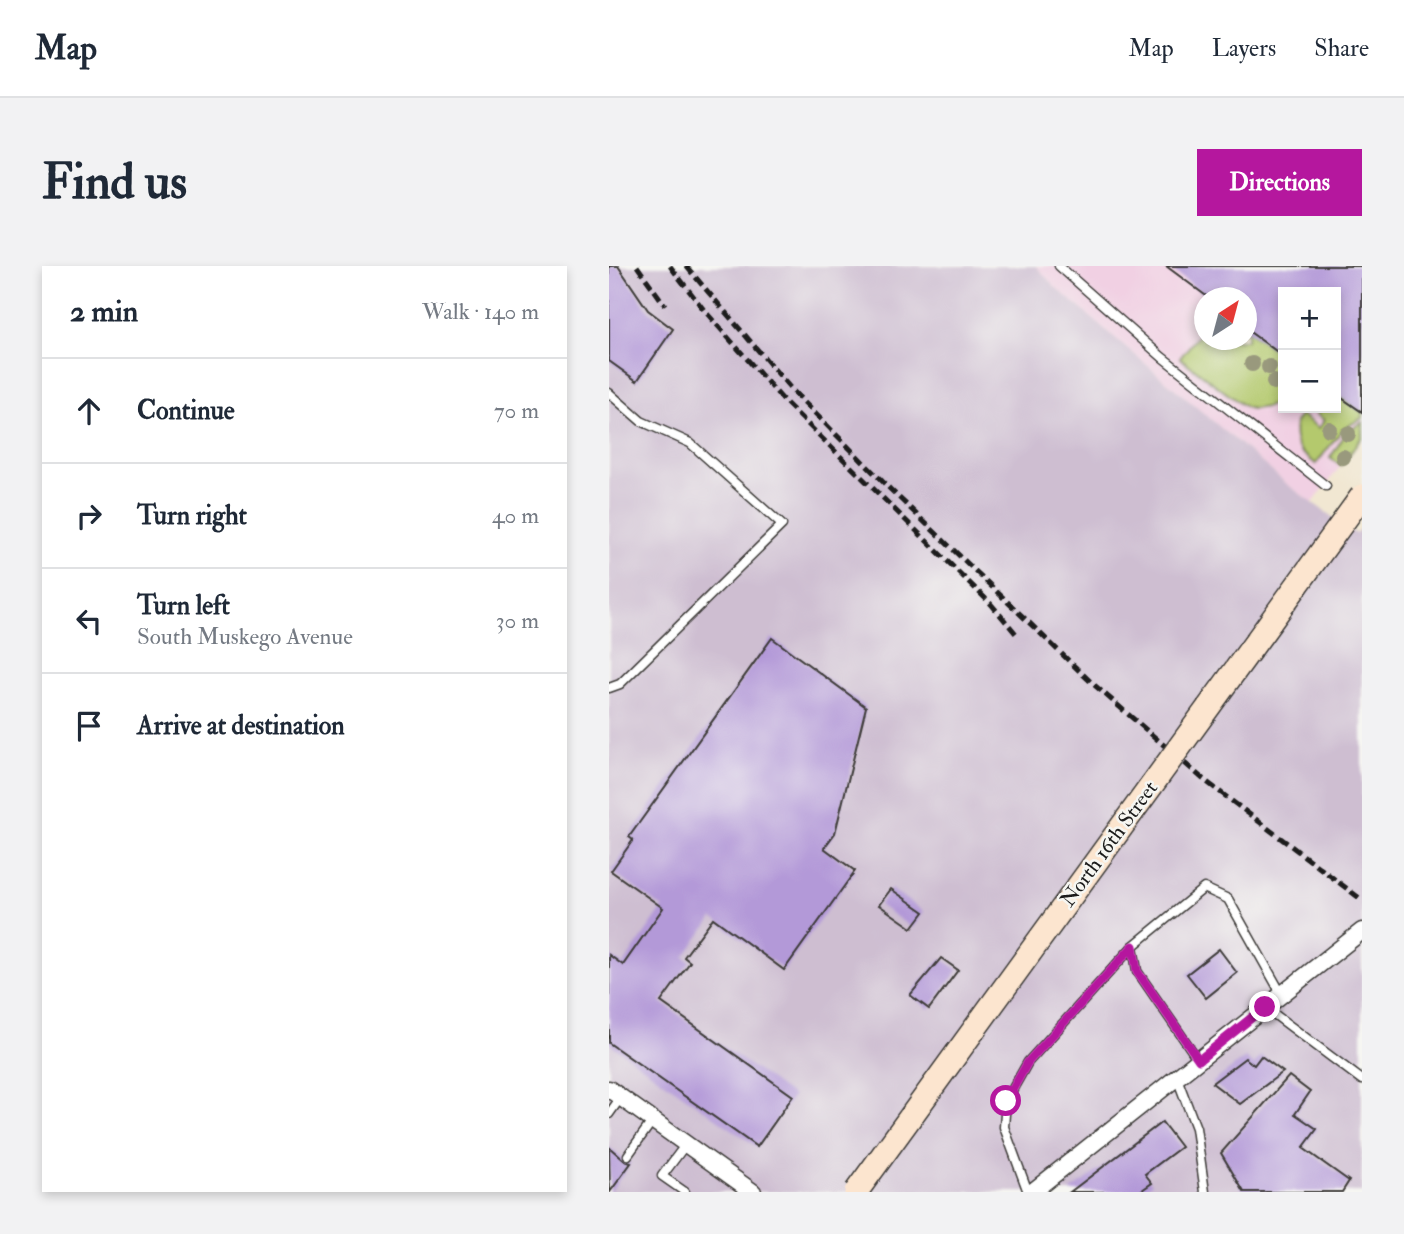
<!DOCTYPE html>
<html lang="en">
<head>
<meta charset="utf-8">
<style>
	:root { --surface:#fff; --page:#f2f2f3; --text:#1f2937; --muted:#747a83; --line:#e0e1e3; --accent:#b5179e }
	body { margin:0; font-family:"IM FELL Double Pica",serif; background:var(--page); color:var(--text) }
	.controls { position:absolute; right:21px; top:21px; display:grid; overflow:hidden; border-radius:0px; box-shadow:0 4px 10px #0003 }
	.controls button { width:63px; height:63px; display:grid; place-items:center; padding:0; border:0; border-bottom:2px solid var(--line); background:var(--surface); color:var(--text); font:35px sans-serif }
	.compass { position:absolute; left:585px; top:21px; width:63px; height:63px; border-radius:50%; background:var(--surface); box-shadow:0 4px 10px #0003; rotate:36deg }
	.stop { position:absolute; width:21px; height:21px; margin:-16px; border:5px solid #b5179e; border-radius:50%; background:#fff }
	.stop.end { background:#b5179e; border-color:#fff; box-shadow:0 2px 7px #0008 }
	.list { margin:0; padding:0; list-style:none }
	h2 { display:flex; justify-content:space-between; align-items:center; height:91px; margin:0; padding:0 28px; font-size:30px }
	h2 small { font-size:23px; font-weight:400; color:var(--muted) }
	.list li { display:grid; grid-template-columns:46px 1fr auto; gap:21px; align-items:center; box-sizing:border-box; height:105px; padding:0 28px; border-top:2px solid var(--line) }
	.list b { display:block; font-size:26px; white-space:nowrap }
	.list p { margin:0; font-size:23px; white-space:nowrap; color:var(--muted) }
	.list em { font-size:23px; font-style:normal; color:var(--muted) }
	.icon { flex:none; width:38px; height:38px; fill:none; stroke:currentColor; stroke-width:2; stroke-linecap:round; stroke-linejoin:round }
	.map { position:relative; flex:none; width:753px; height:926px; overflow:hidden; border-radius:0px }
	header { display:flex; align-items:center; gap:42px; box-sizing:border-box; height:98px; padding:0 35px; background:var(--surface); border-bottom:2px solid var(--line) }
	header strong { font-size:33px }
	nav { display:flex; gap:38px; margin-inline-start:auto; font-size:24px }
	.intro { display:flex; align-items:center; justify-content:space-between; box-sizing:border-box; height:168px; padding:0 42px }
	h1 { margin:0; font-size:49px }
	.button { padding:18px 32px; border-radius:0px; background:var(--accent); color:#fff; font-size:24px; font-weight:700 }
	main { display:flex; gap:42px; padding:0 42px }
	aside { flex:1; background:var(--surface); border-radius:0px; box-shadow:0 4px 10px #0003 }
	.map>svg:first-child { display:block }
</style>
</head>
<body>
<header>
<strong>Map</strong>
<nav><a>Map</a><a>Layers</a><a>Share</a></nav>
</header>
<div class="intro"><h1>Find us</h1><a class="button">Directions</a></div>
<main>
<aside>
<h2>2 min<small>Walk · 140 m</small></h2>
<ul class="list">
<li><svg class="icon" aria-label="ahead" viewBox="0 0 24 24"><path d="M12 20V5M6 11l6-6 6 6"/></svg><div><b>Continue</b></div><em>70 m</em></li>
<li><svg class="icon" aria-label="right" viewBox="0 0 24 24"><path d="M7 20v-9h11M14 6l5 5-5 5"/></svg><div><b>Turn right</b></div><em>40 m</em></li>
<li><svg class="icon" aria-label="left" viewBox="0 0 24 24"><path d="M17 20v-9H6M10 6l-5 5 5 5"/></svg><div><b>Turn left</b><p>South Muskego Avenue</p></div><em>30 m</em></li>
<li><svg class="icon" aria-label="arrive" viewBox="0 0 24 24"><path d="M6 21V4h12l-3 4 3 4H6"/></svg><div><b>Arrive at destination</b></div></li>
</ul>
</aside>
<div class="map">
<svg width="753" height="926" viewBox="0 0 753 926">
	<rect width="100%" height="100%" fill="#f6f6f2"/>
	<filter id="ink" filterUnits="userSpaceOnUse"><feTurbulence type="fractalNoise" baseFrequency=".0143" numOctaves="2"/><feDisplacementMap in="SourceGraphic" scale="14" xChannelSelector="R" yChannelSelector="G"/><feConvolveMatrix kernelMatrix="1 2 1 2 8 2 1 2 1" color-interpolation-filters="sRGB"/></filter>
	<filter id="wash" filterUnits="userSpaceOnUse"><feTurbulence type="fractalNoise" baseFrequency=".00686" numOctaves="4" result="noise"/><feDisplacementMap in="SourceGraphic" scale="28" xChannelSelector="R" yChannelSelector="G"/><feGaussianBlur stdDeviation="1.57" result="paint"/><feColorMatrix in="noise" values="0 0 0 0 0 0 0 0 0 0 0 0 0 0 0 0 0 1.4 0 .05"/><feComposite in="paint" operator="in"/></filter>
	<g filter="url(#wash)">
		<rect width="100%" height="100%" fill="#f1e7d2"/>
		<path fill="#f1d0e3" fill-rule="evenodd" d="M 427,0 L 753,0 L 753,171 L 704,237 L 679,219 L 445,20 ZM 674,26 L 727,26 L 727,142 L 674,142 ZM 596,32 L 638,32 L 638,74 L 596,74 Z"/>
		<path fill="#cebed1" d="M 0,0 L 427,0 L 445,20 L 679,219 L 747,268 L 753,260 L 753,926 L 0,926 Z"/>
		<g fill="#b4c96d" stroke="#687244" stroke-width="2">
			<path d="M 595,62 L 596,74 L 638,74 L 638,64 L 674,90 L 674,125 L 664,138 L 658,141 L 643,143 L 636,141 L 571,92 Z"/>
			<path d="M 727,128 L 753,146 L 753,152 L 734,163 L 707,198 C 689,185 683,179 686,156 L 692,149 L 710,162 L 715,154 L 707,148 L 710,144 L 707,142 L 727,142 Z"/>
			<path d="M 753,156 L 753,171 L 732,200 L 721,192 L 737,167 Z"/>
		</g>
		<g id="blocks">
			<g fill="#b399d8">
				<path d="M 0,0 L 9,0 L 39,44 L 64,63 L 28,115 L 0,95 Z"/>
				<path d="M 557,0 L 753,0 L 753,146 L 727,128 L 727,26 L 674,26 L 674,90 L 638,64 L 638,32 L 600,32 Z"/>
				<path d="M 163,372 L 257,441 L 226,567 L 215,582 L 246,605 L 175,704 L 104,652 L 75,691 L 81,696 L 52,736 L 184,830 L 148,881 L 0,777 L 0,689 L 14,699 L 54,642 L 2,605 L 24,574 L 20,571 Z"/>
				<path d="M 282,623 L 315,646 L 303,662 L 270,639 Z"/>
				<path d="M 610,683 L 628,707 L 597,732 L 578,708 Z"/>
				<path d="M 332,692 L 349,704 L 320,743 L 301,729 Z"/>
				<path d="M 652,790 L 674,806 L 631,838 L 603,817 L 636,792 L 645,799 Z"/>
				<path d="M 680,810 L 701,826 L 686,848 L 708,863 L 694,882 L 740,915 L 733,926 L 635,926 L 612,887 Z"/>
				<path d="M 553,856 L 572,881 L 536,908 L 543,917 L 530,926 L 461,926 Z"/>
				<path d="M 0,881 L 16,895 L 22,897 L 1,926 Z"/>
			</g>
		</g>
	</g>
	<g filter="url(#ink)">
		<use href="#blocks" fill-opacity="0" stroke="#3c3a37" stroke-width="2"/>
		<g fill="none" stroke-linecap="round" stroke-linejoin="round">
			<defs>
				<g id="lane">
					<path d="M 450,0 L 553,91 L 717,220"/>
					<path d="M 0,127 L 32,155 L 81,177 L 173,259 L 11,418 L 0,422"/>
					<path d="M 657,742 L 753,814"/>
					<path d="M 590,795 L 528,705 L 524,680 L 595,622 L 619,633 L 673,729"/>
					<path d="M 568,812 L 587,862 L 596,926"/>
					<path d="M 0,848 L 12,831"/>
					<path d="M 19,889 L 44,854"/>
					<path d="M 76,926 L 53,910 L 77,878"/>
					<path d="M 419,926 L 395,861 L 397,835 L 419,796 L 524,680"/>
				</g>
				<g id="street">
					<path d="M 0,823 L 144,926"/>
					<path d="M 423,926 L 753,665"/>
				</g>
			</defs>
			<use href="#lane" stroke="#3c3a37" stroke-width="11"/>
			<use href="#street" stroke="#3c3a37" stroke-width="19"/>
			<use href="#lane" stroke="#fff" stroke-width="8"/>
			<use href="#street" stroke="#fff" stroke-width="16"/>
			<g stroke="#1c1c1c" stroke-width="5" stroke-dasharray="10 5" stroke-linecap="butt">
				<path d="M 28,0 L 56,39"/>
				<path d="M 61,0 L 95,44 L 174,134 L 382,338 L 409,370"/>
				<path d="M 77,0 L 183,124 L 281,223 L 483,417 L 594,513 L 753,634"/>
			</g>
			<defs>
				<path id="secondary-bridge" d="M 247,926 L 753,230"/>
			</defs>
			<use href="#secondary-bridge" stroke="#3c3a37" stroke-width="26" stroke-linecap="butt"/>
			<use href="#secondary-bridge" stroke="#fce5cf" stroke-width="23"/>
		</g>
		<g fill="#99997d">
			<circle cx="643" cy="98" r="8"/>
			<circle cx="660" cy="101" r="8"/>
			<circle cx="665" cy="116" r="8"/>
			<circle cx="720" cy="163" r="8"/>
			<circle cx="739" cy="168" r="8"/>
			<circle cx="734" cy="191" r="8"/>
		</g>
	</g>
	<g fill="none" stroke-linecap="round" stroke-linejoin="round" filter="url(#ink)">
		<path stroke="#b5179e" stroke-width="9" d="M 397,835 L 419,796 L 524,680 L 528,705 L 590,794 L 656,741"/>
	</g>
	<g text-anchor="middle" dominant-baseline="central" stroke-width="5" stroke-linejoin="round" paint-order="stroke">
		<g font-size="21" fill="#1c1c1c" stroke="#f6f6f2">
			<text transform="translate(500 578) rotate(-54)">North 16th Street</text>
		</g>
	</g>
</svg>
<div class="controls">
<button>+</button>
<button>−</button>
</div>
<svg class="compass" viewBox="-18 -18 36 36"><path d="M0-13l5 13h-10z" fill="#e53935"/><path d="M0 13l5-13h-10z" fill="#747a83"/></svg>
<div class="stop" style="left:397px;top:835px"></div>
<div class="stop end" style="left:656px;top:741px"></div>
</div>
</main>
</body>
</html>
